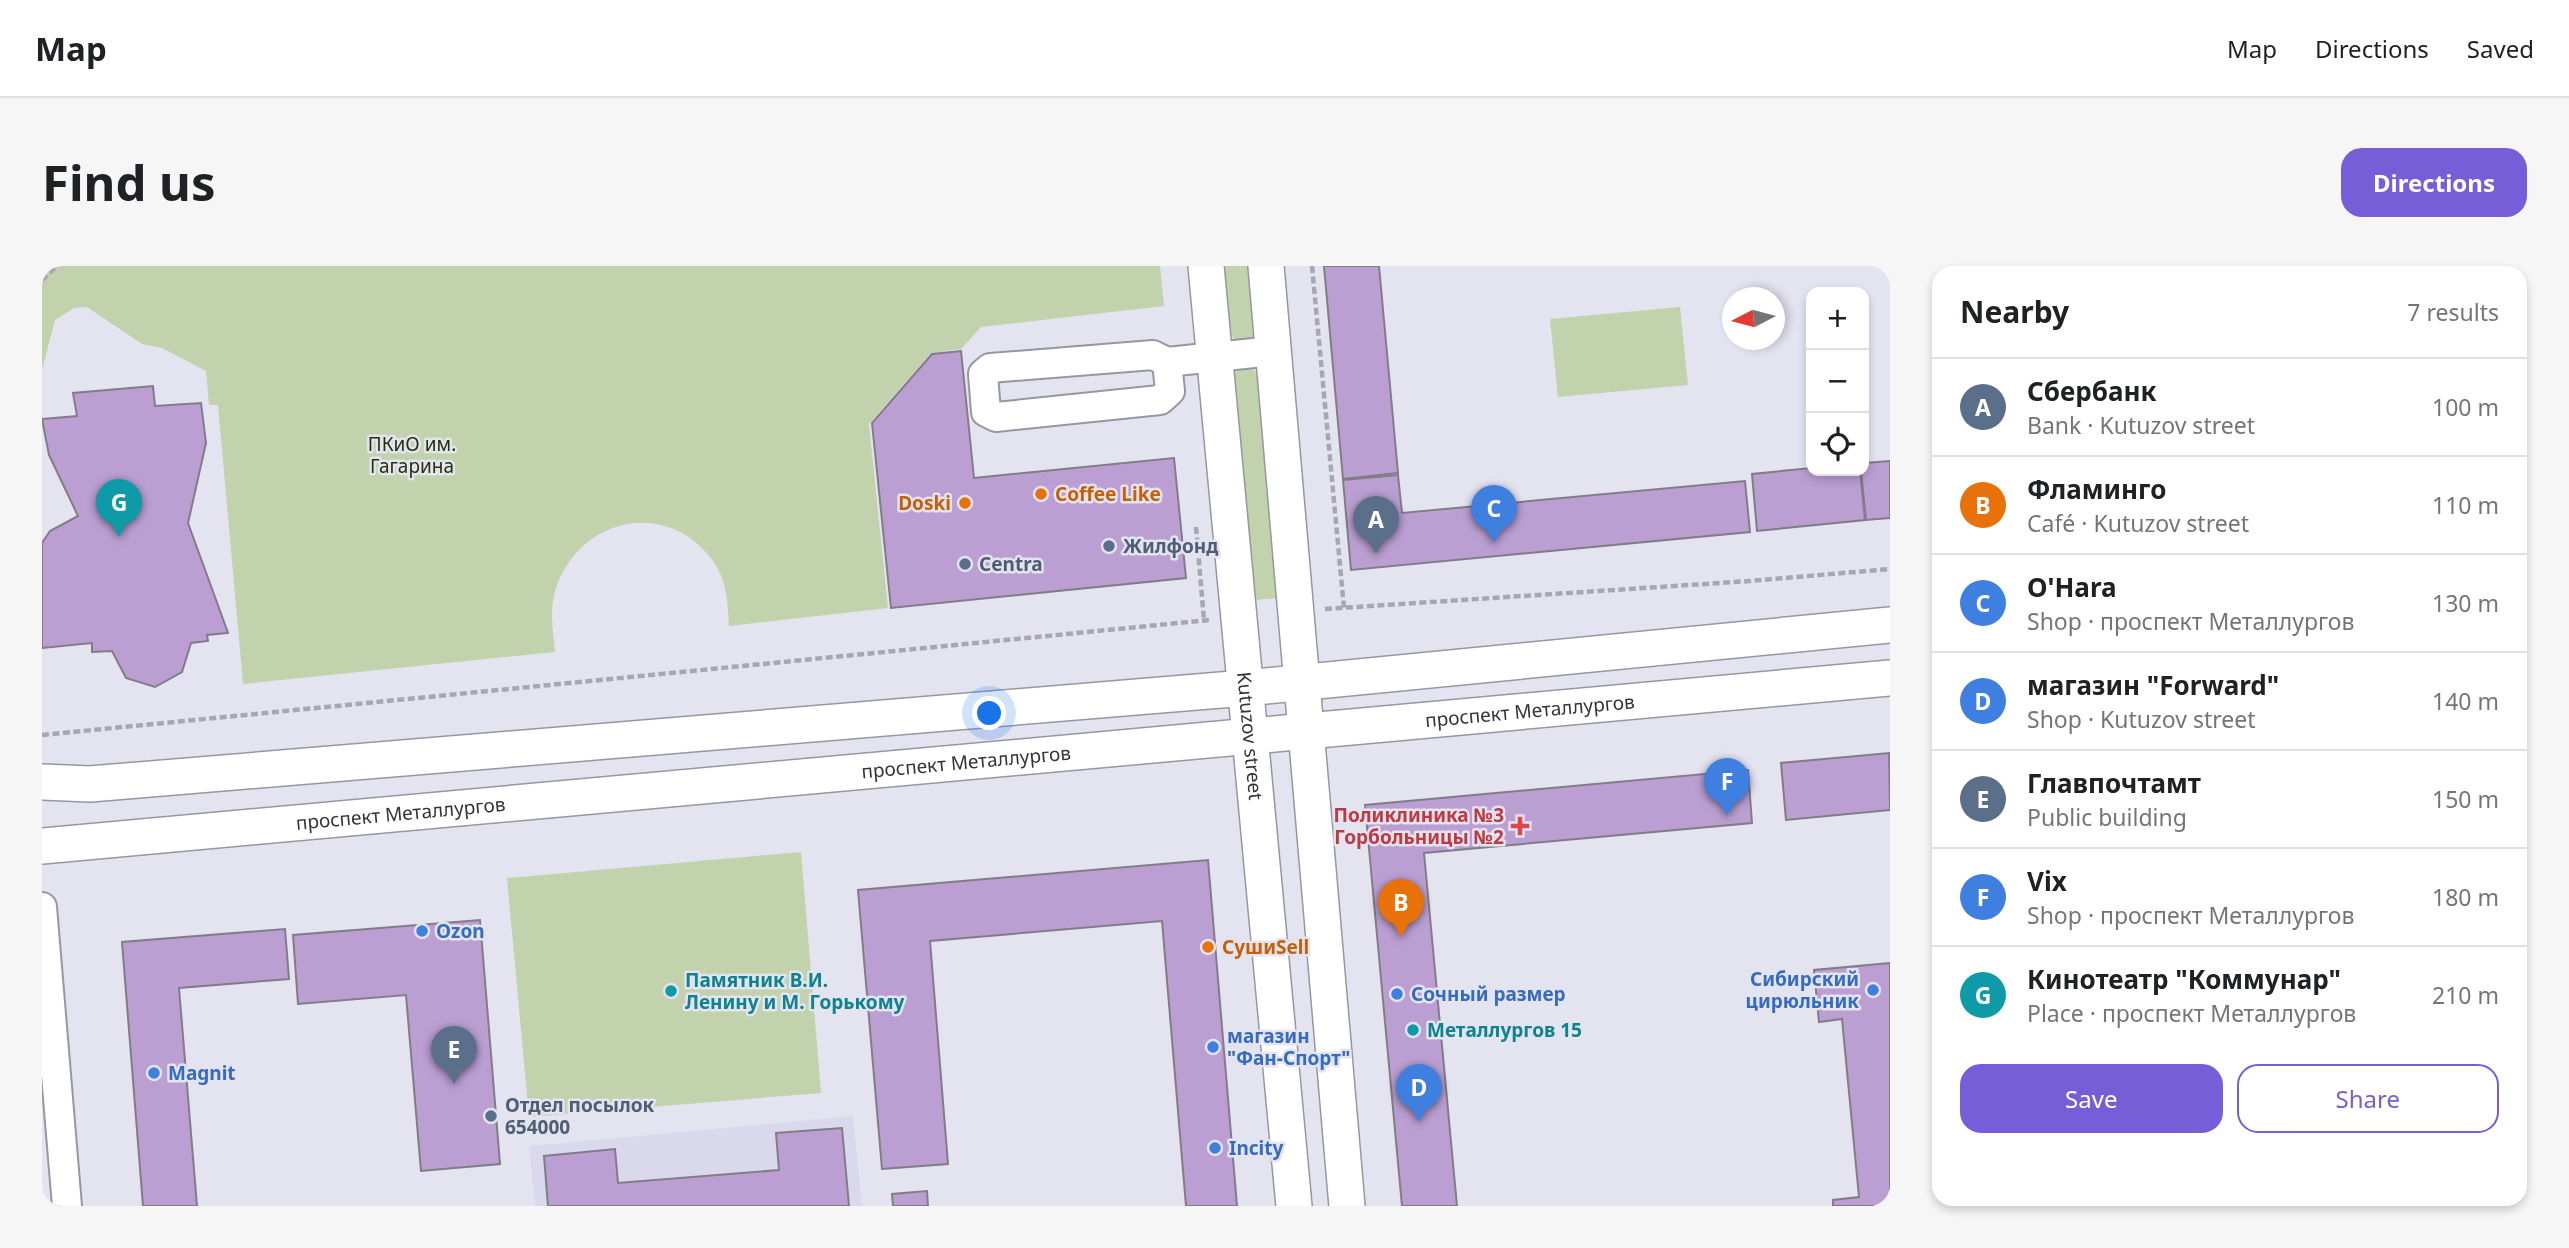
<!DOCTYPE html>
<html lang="en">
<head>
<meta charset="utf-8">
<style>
	:root { --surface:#fff; --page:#f6f6f6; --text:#202124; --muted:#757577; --line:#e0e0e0; --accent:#765ed9 }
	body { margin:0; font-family:"Noto Sans",sans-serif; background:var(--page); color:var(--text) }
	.controls { position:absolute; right:21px; top:21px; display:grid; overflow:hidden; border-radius:14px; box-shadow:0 4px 10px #0003 }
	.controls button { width:63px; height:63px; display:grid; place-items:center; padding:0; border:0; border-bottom:2px solid var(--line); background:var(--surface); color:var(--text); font:35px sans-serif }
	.compass { position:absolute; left:1680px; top:21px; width:63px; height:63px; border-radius:50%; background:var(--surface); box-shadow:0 4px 10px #0003; rotate:264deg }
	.you { position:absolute; left:948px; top:448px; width:24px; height:24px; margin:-18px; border:5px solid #fff; border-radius:50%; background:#1a73e8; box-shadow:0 0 0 10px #1a73e833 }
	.badge { display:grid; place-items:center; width:46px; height:46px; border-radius:50%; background:var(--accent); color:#fff; font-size:23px; font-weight:700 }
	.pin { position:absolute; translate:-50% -58px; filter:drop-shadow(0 2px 4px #0008) }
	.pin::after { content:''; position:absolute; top:37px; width:24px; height:21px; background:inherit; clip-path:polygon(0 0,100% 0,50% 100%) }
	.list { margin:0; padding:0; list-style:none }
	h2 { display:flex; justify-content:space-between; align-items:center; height:91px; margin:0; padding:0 28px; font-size:30px }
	h2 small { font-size:23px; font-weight:400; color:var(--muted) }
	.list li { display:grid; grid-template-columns:46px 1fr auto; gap:21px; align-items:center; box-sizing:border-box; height:98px; padding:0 28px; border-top:2px solid var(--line) }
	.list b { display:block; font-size:26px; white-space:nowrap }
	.list p { margin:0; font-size:23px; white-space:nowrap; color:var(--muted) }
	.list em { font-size:23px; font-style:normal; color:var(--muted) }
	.actions { display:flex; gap:14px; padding:21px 28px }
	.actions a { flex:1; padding:16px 0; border:2px solid var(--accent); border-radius:21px; text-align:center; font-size:24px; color:var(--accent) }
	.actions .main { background:var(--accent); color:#fff }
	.icon { flex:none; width:38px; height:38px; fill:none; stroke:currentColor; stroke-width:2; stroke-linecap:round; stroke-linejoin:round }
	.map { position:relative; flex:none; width:1848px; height:940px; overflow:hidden; border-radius:21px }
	header { display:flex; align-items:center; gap:42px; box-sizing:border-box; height:98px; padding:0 35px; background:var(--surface); border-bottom:2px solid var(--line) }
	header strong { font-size:33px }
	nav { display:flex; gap:38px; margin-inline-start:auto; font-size:24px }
	.intro { display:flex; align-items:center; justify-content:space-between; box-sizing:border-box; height:168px; padding:0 42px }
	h1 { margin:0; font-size:49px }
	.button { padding:18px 32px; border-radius:21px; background:var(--accent); color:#fff; font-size:24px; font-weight:700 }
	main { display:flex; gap:42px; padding:0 42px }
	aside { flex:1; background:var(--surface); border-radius:21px; box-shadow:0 4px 10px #0003 }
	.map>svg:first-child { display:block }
</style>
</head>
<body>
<header>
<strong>Map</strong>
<nav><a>Map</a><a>Directions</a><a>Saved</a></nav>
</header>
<div class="intro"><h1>Find us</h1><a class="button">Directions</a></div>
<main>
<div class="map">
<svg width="1848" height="940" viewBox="0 0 1848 940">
	<rect width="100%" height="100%" fill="#e4e3f0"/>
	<path fill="#dad8ec" d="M 811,850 L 820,940 L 493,940 L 487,880 Z"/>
	<g fill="#c2d2ac">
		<path d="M 0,0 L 1118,0 L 1122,40 L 939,61 L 919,83 L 889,87 L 827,158 L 846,342 L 687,360 C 686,339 685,316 673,298 C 629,232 539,249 514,322 C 507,342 511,366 513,386 L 201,418 L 176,139 L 167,139 L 164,105 L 120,82 L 100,78 L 45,41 L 32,42 L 13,54 L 0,104 Z"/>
		<path d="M 1181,0 L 1208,0 L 1214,63 L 1212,71 L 1204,77 L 1195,77 L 1187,66 Z"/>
		<path d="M 1638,41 L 1646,119 L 1516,131 L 1508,53 Z"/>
		<path d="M 1207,100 L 1217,108 L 1237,332 L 1213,334 L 1190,109 L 1194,102 Z"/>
		<path d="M 759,586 L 779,827 L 487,851 L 465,612 Z"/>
	</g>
	<g fill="#bb9fd3" stroke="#827c87" stroke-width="2">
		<path d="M 1282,0 L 1337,0 L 1356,207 L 1301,213 Z"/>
		<path d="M 919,85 L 932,212 L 1132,192 L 1144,312 L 849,342 L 830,157 L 890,88 Z"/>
		<path d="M 111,120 L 113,140 L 159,137 L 164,177 L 146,257 L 186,367 L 165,369 L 166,375 L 149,377 L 140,406 L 113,421 L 84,412 L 70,385 L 50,386 L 50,377 L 0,382 L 0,277 L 8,265 L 36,250 L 7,189 L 0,153 L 35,150 L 31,127 Z"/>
		<path d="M 1848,195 L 1848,252 L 1824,254 L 1819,205 L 1822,197 Z"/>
		<path d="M 1769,202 L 1769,205 L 1818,205 L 1823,254 L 1715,265 L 1710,208 Z"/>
		<path d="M 1356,209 L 1360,247 L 1703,215 L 1708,266 L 1309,304 L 1301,214 Z"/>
		<path d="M 1847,487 L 1848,544 L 1744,554 L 1739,497 Z"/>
		<path d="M 1706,504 L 1710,557 L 1382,587 L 1415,940 L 1360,940 L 1323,539 Z"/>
		<path d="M 1166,594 L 1195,940 L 1144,940 L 1120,655 L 888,675 L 906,898 L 840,903 L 816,624 Z"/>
		<path d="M 438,654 L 458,898 L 379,905 L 364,729 L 256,738 L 251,669 Z"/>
		<path d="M 243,663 L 247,713 L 137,722 L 155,940 L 101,940 L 80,676 Z"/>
		<path d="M 1848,697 L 1848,940 L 1791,940 L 1791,934 L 1817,931 L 1800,753 L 1777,756 L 1772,704 Z"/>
		<path d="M 800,862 L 807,940 L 506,940 L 502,890 L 573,883 L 576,917 L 737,904 L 734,867 Z"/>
		<path d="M 885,925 L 886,940 L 851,940 L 850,928 Z"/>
	</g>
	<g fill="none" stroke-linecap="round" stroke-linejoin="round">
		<defs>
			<g id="minor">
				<path d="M 1125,96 L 1128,125 L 1118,134 L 954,151 L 944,146 L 941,108 L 948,102 L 1111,89 L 1125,96 L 1231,85"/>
				<path d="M 0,641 L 25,940"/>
			</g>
			<g id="major">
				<path id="s1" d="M 1164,0 L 1252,940"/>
				<path d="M 1224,0 L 1305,940"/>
				<path d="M 0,516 L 48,518 L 1203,422 L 1848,359"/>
				<path id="s2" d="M 0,580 L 1848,412"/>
			</g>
		</defs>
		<use href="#minor" stroke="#9796a2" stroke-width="32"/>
		<use href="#major" stroke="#9796a2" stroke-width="38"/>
		<g stroke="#a8a7b1" stroke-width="4.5" stroke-dasharray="7 3.5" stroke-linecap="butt">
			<path d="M 1270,0 L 1302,342"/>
			<path d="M 0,14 L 15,0"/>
			<path d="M 1154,261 L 1162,354"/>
			<path d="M 1283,343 L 1708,315 L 1848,303"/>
			<path d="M 0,469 L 1167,354"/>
		</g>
		<use href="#minor" stroke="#fff" stroke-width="28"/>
		<use href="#major" stroke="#fff" stroke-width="35"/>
	</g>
	<g fill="#e8710a" stroke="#e4e3f0" stroke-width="2.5">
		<circle cx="999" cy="228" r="7"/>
		<circle cx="923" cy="237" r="7"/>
		<circle cx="1166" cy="681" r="7"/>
	</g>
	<g fill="#5c6f8a" stroke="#e4e3f0" stroke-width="2.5">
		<circle cx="1067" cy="280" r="7"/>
		<circle cx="923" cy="298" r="7"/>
		<circle cx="449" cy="850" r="7"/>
	</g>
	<path fill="#e0444e" stroke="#e4e3f0" stroke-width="2.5" d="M1474.5 549.5h7v7h7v7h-7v7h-7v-7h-7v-7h7z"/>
	<g fill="#3f7fe0" stroke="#e4e3f0" stroke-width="2.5">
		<circle cx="380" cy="665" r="7"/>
		<circle cx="1831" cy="724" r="7"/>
		<circle cx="1355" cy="728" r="7"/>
		<circle cx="1171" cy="781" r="7"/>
		<circle cx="112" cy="807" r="7"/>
		<circle cx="1173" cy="882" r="7"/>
	</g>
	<g fill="#0f9aa8" stroke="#e4e3f0" stroke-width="2.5">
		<circle cx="629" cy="725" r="7"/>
		<circle cx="1371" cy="764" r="7"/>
	</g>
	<g text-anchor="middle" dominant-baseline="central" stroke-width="5" stroke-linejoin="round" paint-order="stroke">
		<g font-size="19" fill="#243208" stroke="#e4e3f0">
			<text x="370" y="178">ПКиО им.<tspan x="370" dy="22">Гагарина</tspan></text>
		</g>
		<g font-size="19" font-weight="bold" fill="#c56008" stroke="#e4e3f0" text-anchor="start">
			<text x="1013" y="228">Coffee Like</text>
			<text x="909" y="237" text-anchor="end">Doski</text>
			<text x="1180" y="681">СушиSell</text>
		</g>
		<g font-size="19" font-weight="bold" fill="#4e5e75" stroke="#e4e3f0" text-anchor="start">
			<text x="1081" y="280">Жилфонд</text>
			<text x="937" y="298">Centra</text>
			<text x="463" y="839">Отдел посылок<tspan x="463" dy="22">654000</tspan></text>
		</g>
		<g font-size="19" fill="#333338" stroke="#e4e3f0">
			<text stroke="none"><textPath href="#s2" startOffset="1494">проспект Металлургов</textPath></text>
			<text stroke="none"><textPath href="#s1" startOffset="472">Kutuzov street</textPath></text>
			<text stroke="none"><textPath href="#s2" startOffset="928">проспект Металлургов</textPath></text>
			<text stroke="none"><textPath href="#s2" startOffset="360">проспект Металлургов</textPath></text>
		</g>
		<g font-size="19" font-weight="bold" fill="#be3a42" stroke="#e4e3f0" text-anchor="end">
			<text x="1462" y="549">Поликлиника №3<tspan x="1462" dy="22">Горбольницы №2</tspan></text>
		</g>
		<g font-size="19" font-weight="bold" fill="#366cbe" stroke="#e4e3f0" text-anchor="start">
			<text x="394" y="665">Ozon</text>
			<text x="1817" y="713" text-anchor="end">Сибирский<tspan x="1817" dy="22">цирюльник</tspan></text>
			<text x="1369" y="728">Сочный размер</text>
			<text x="1185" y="770">магазин<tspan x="1185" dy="22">"Фан-Спорт"</tspan></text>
			<text x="126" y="807">Magnit</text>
			<text x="1187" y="882">Incity</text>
		</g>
		<g font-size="19" font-weight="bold" fill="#0d838f" stroke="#e4e3f0" text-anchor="start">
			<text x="643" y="714">Памятник В.И.<tspan x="643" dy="22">Ленину и М. Горькому</tspan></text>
			<text x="1385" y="764">Металлургов 15</text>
		</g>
	</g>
</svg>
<div class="controls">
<button>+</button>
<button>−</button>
<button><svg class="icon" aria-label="locate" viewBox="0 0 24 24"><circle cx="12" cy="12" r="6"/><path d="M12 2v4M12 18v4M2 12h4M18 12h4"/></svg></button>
</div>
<svg class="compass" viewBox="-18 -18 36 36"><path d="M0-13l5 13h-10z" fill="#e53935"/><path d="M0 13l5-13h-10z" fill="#757577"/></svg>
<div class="you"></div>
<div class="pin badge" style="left:1334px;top:288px;background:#5c6f8a">A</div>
<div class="pin badge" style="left:1359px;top:671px;background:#e8710a">B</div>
<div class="pin badge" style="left:1452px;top:277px;background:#3f7fe0">C</div>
<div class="pin badge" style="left:1377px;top:856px;background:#3f7fe0">D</div>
<div class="pin badge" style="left:412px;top:818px;background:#5c6f8a">E</div>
<div class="pin badge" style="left:1685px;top:550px;background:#3f7fe0">F</div>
<div class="pin badge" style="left:77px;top:271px;background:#0f9aa8">G</div>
</div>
<aside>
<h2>Nearby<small>7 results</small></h2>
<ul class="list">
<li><span class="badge" style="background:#5c6f8a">A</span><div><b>Сбербанк</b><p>Bank · Kutuzov street</p></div><em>100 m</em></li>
<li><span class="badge" style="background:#e8710a">B</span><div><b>Фламинго</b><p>Café · Kutuzov street</p></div><em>110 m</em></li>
<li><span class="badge" style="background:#3f7fe0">C</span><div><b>O'Hara</b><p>Shop · проспект Металлургов</p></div><em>130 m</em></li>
<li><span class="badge" style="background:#3f7fe0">D</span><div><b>магазин &quot;Forward&quot;</b><p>Shop · Kutuzov street</p></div><em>140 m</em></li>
<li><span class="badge" style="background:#5c6f8a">E</span><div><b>Главпочтамт</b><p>Public building</p></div><em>150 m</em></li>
<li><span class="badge" style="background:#3f7fe0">F</span><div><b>Vix</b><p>Shop · проспект Металлургов</p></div><em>180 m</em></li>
<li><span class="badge" style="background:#0f9aa8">G</span><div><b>Кинотеатр &quot;Коммунар&quot;</b><p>Place · проспект Металлургов</p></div><em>210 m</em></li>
</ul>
<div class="actions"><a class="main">Save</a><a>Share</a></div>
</aside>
</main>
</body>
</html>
